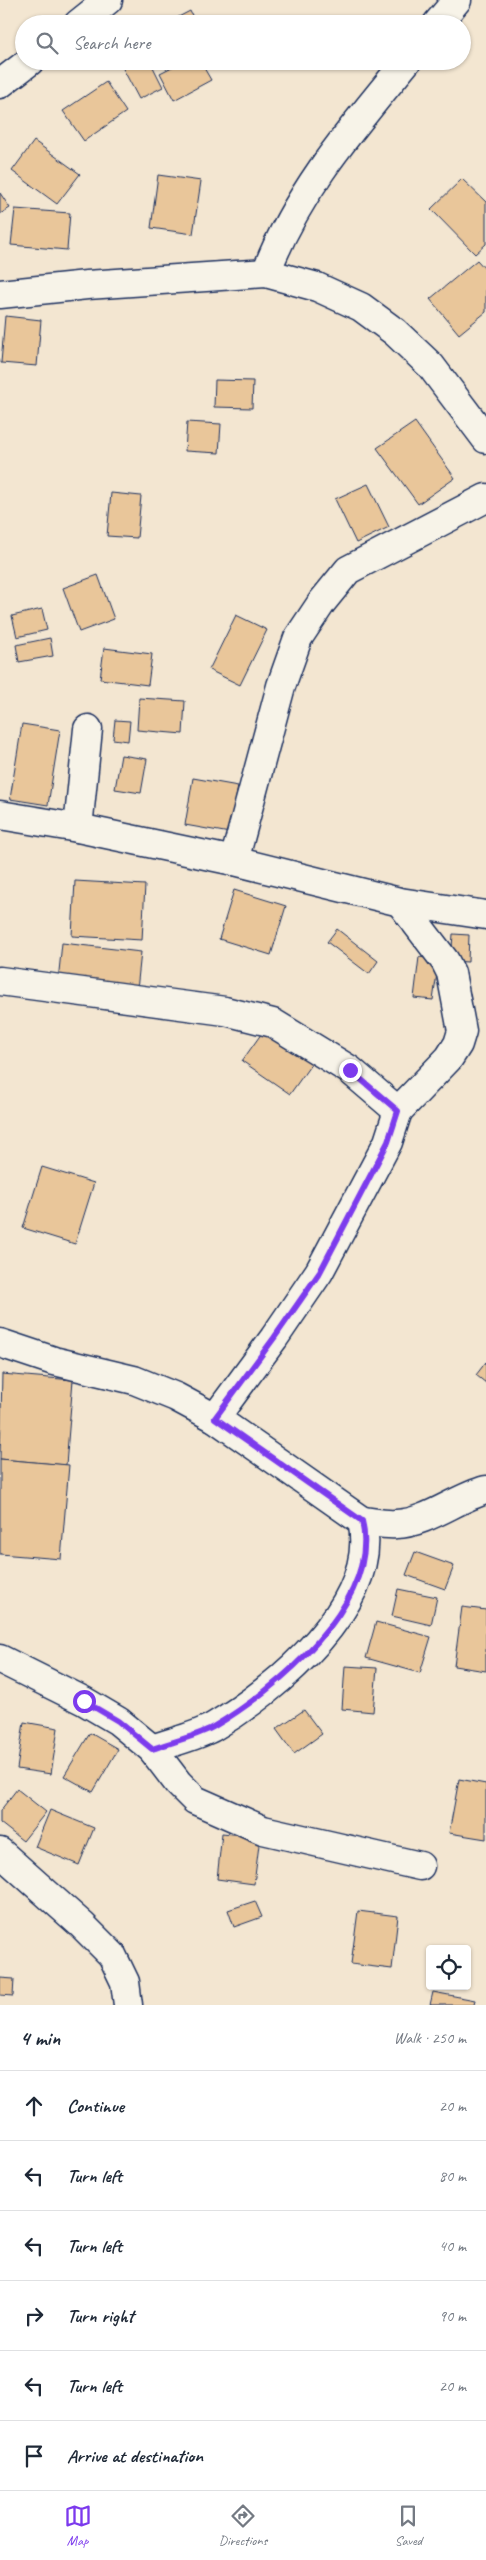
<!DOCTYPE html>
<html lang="en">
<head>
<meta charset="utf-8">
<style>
	:root { --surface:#fff; --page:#f2f2f3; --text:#1f2937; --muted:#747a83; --line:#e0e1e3; --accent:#7c3aed }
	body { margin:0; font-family:Caveat,sans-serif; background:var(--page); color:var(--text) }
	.controls { position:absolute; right:15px; bottom:15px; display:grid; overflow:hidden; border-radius:5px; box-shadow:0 1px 4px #0004 }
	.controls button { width:45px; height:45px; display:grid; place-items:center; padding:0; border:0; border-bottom:1px solid var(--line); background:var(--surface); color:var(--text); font:25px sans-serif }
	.stop { position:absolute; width:15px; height:15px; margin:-11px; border:4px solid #7c3aed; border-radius:50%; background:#fff }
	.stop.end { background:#7c3aed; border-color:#fff; box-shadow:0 1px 5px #0008 }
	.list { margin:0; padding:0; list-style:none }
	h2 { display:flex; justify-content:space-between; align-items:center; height:65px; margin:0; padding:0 20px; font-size:21px }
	h2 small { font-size:16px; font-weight:400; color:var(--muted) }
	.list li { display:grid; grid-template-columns:32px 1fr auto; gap:15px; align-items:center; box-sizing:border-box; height:70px; padding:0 20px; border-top:1px solid var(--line) }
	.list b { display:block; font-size:19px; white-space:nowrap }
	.list em { font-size:16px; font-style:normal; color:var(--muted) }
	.icon { flex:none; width:28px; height:28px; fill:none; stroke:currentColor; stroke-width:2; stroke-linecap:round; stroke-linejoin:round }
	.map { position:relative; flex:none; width:486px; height:2005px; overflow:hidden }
	.search { position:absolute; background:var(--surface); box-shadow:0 1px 4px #0004; left:15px; right:15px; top:15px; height:55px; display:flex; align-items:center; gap:12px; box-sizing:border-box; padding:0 18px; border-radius:28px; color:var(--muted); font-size:19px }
	.sheet { height:485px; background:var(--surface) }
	nav { display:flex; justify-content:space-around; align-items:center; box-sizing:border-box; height:70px; border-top:1px solid var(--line); background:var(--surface); font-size:14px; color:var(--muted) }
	nav a { display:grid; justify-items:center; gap:2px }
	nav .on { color:var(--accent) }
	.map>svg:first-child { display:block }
</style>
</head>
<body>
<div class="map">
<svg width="486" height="2005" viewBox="0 0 486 2005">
	<rect width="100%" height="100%" fill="#f3e6d1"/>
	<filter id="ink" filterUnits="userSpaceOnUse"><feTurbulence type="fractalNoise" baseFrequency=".02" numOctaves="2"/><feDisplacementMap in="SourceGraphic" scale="10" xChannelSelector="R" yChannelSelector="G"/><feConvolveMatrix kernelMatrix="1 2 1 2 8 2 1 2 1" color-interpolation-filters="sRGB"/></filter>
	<g filter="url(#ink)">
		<g fill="#e9c69a" stroke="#1b2f5e">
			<path d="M 190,11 L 196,24 L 165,24 Z"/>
			<path d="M 119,61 L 150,61 L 163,87 L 139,99 Z"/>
			<path d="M 184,61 L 200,61 L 211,80 L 174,100 L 160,73 Z"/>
			<path d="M 106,82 L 126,112 L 84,141 L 63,111 Z"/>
			<path d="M 34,141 L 80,174 L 57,204 L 12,171 Z"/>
			<path d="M 158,175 L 201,181 L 193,234 L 151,228 Z"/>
			<path d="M 462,179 L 486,202 L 486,244 L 475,254 L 431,209 Z"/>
			<path d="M 0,193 L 10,208 L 0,214 Z"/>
			<path d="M 15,209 L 70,213 L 67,250 L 11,245 Z"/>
			<path d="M 477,260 L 486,270 L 486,312 L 459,334 L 430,299 Z"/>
			<path d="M 5,316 L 41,320 L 37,366 L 1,363 Z"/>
			<path d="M 215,380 L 253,381 L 252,408 L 214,407 Z"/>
			<path d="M 187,422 L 221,424 L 219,453 L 185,451 Z"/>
			<path d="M 415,422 L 455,478 L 418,504 L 377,448 Z"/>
			<path d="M 368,484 L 389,527 L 356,543 L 335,499 Z"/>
			<path d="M 111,493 L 141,496 L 137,538 L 107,536 Z"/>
			<path d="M 98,575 L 114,619 L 79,632 L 63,588 Z"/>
			<path d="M 42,609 L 47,630 L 17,637 L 12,616 Z"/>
			<path d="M 236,615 L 267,630 L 240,685 L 209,670 Z"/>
			<path d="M 50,638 L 53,656 L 19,662 L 16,645 Z"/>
			<path d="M 104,648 L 152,654 L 148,685 L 100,679 Z"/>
			<path d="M 139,698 L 185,701 L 183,734 L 137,730 Z"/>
			<path d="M 115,720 L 130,721 L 128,741 L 113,739 Z"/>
			<path d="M 22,724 L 60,730 L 48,805 L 10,799 Z"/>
			<path d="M 121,755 L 147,759 L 141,793 L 115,789 Z"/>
			<path d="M 193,778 L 238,786 L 230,833 L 185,825 Z"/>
			<path d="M 75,881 L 145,885 L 142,940 L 72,936 Z"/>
			<path d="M 234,890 L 286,906 L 271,955 L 219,939 Z"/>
			<path d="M 337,929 L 378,961 L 369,974 L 327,942 Z"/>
			<path d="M 453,934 L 469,935 L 468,962 L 451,961 Z"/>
			<path d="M 62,943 L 141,952 L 137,990 L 58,981 Z"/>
			<path d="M 419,957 L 439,960 L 433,1000 L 414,998 Z"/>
			<path d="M 264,1030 L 312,1063 L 290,1094 L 242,1061 Z"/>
			<path d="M 42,1167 L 94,1183 L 75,1244 L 23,1228 Z"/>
			<path d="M 486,1362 L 486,1383 L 476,1375 Z"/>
			<path d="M 2,1374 L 73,1380 L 66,1465 L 0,1459 Z"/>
			<path d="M 0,1459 L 69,1465 L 61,1559 L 0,1554 Z"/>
			<path d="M 415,1552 L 454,1566 L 445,1589 L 406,1575 Z"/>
			<path d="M 398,1589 L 437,1597 L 431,1625 L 392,1616 Z"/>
			<path d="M 462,1607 L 486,1610 L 486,1671 L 454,1666 Z"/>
			<path d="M 376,1622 L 431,1637 L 420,1673 L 366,1658 Z"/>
			<path d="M 345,1666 L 377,1668 L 373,1712 L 342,1709 Z"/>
			<path d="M 304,1710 L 322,1734 L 294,1754 L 276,1729 Z"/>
			<path d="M 24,1722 L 58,1728 L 51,1774 L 17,1769 Z"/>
			<path d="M 90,1733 L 118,1749 L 93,1792 L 64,1776 Z"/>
			<path d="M 459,1779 L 486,1784 L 486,1839 L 449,1833 Z"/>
			<path d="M 17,1789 L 46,1812 L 23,1841 L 0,1823 L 0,1811 Z"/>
			<path d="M 50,1810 L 94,1828 L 79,1865 L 35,1847 Z"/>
			<path d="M 222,1833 L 260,1837 L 254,1884 L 217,1879 Z"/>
			<path d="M 255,1901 L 262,1917 L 234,1927 L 228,1910 Z"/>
			<path d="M 358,1911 L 398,1916 L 392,1969 L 351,1964 Z"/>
			<path d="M 0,1978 L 14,1979 L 13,1996 L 0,1995 Z"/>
			<path d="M 433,1992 L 475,2000 L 474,2005 L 430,2005 Z"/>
		</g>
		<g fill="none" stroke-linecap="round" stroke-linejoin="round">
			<defs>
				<g id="street">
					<path d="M 437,24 L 457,0"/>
					<path d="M 266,273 C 296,192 353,127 407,61"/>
					<path d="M 0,294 L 87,285 L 266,273 L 317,287 L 361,307 L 395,332 L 431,366 L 486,439"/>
					<path d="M 0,815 L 78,828 L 234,861 L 400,902 L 486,915"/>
					<path d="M 78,828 L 88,729"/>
					<path d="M 234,861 L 281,686 L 298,638 L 322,602 L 348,570 L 486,498"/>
					<path d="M 0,981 L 225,1011 L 273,1023 L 350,1070 L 398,1111 L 388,1142 L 319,1272 L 274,1338 L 215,1418"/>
					<path d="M 398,1111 L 449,1058 L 458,1044 L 462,1031 L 451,973 L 445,961 L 400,902"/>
					<path d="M 0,1343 L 54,1361 L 134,1380 L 176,1397 L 215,1418 L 362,1521 C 381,1603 276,1690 213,1727 C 195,1737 171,1742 152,1749"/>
					<path d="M 362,1521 C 373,1522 385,1525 396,1524 C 427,1523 456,1498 486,1490"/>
					<path d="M 0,1659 L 84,1701 L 118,1721 L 152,1749 L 178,1783 L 195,1800 L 263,1830 L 420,1866"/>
					<path d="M 0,1852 L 82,1925 L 112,1955 L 125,1982 L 128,2005"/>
				</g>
				<g id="secondary">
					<path d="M 78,24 L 108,0"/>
					<path d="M 0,84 L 30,61"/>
				</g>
			</defs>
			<use href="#street" stroke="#1b2f5e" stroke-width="31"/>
			<use href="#secondary" stroke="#1b2f5e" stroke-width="31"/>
			<use href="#street" stroke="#f7f3e8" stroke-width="28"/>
			<use href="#secondary" stroke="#f7f3e8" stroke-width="28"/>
		</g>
	</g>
	<g fill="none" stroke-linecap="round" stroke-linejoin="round" filter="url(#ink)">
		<path stroke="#7c3aed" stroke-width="6" d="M 84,1701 L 118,1721 L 152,1749 C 171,1742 195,1737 213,1727 C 276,1690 381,1603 362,1521 L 215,1418 L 274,1338 L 320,1272 L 388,1142 L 398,1111 L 350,1070"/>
	</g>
</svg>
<div class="controls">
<button><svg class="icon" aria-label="locate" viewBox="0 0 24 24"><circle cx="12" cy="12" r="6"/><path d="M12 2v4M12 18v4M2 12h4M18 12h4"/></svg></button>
</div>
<div class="stop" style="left:84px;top:1701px"></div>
<div class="stop end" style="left:350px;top:1070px"></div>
<div class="search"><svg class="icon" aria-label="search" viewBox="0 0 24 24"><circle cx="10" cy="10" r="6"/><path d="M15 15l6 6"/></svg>Search here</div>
</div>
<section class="sheet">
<h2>4 min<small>Walk · 250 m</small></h2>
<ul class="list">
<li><svg class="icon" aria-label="ahead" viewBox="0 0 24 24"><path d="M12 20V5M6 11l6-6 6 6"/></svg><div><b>Continue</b></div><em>20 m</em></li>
<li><svg class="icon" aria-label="left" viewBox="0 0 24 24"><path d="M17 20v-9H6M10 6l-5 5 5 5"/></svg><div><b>Turn left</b></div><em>80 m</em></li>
<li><svg class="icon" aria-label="left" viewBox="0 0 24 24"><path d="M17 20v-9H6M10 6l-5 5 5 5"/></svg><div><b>Turn left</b></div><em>40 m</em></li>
<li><svg class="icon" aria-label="right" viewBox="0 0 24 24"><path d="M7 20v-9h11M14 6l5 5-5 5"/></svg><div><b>Turn right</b></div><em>90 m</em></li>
<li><svg class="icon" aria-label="left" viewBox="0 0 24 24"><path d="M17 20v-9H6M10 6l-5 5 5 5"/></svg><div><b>Turn left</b></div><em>20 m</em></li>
<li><svg class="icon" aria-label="arrive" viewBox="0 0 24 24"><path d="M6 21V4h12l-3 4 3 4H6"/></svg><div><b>Arrive at destination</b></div></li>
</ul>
</section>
<nav>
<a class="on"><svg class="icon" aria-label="map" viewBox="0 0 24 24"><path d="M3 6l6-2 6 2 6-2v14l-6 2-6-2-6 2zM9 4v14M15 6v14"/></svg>Map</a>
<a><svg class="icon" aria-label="directions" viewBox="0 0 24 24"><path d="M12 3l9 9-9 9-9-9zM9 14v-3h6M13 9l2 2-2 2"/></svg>Directions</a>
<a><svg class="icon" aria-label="saved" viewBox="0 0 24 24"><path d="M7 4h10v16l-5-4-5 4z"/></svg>Saved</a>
</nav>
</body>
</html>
